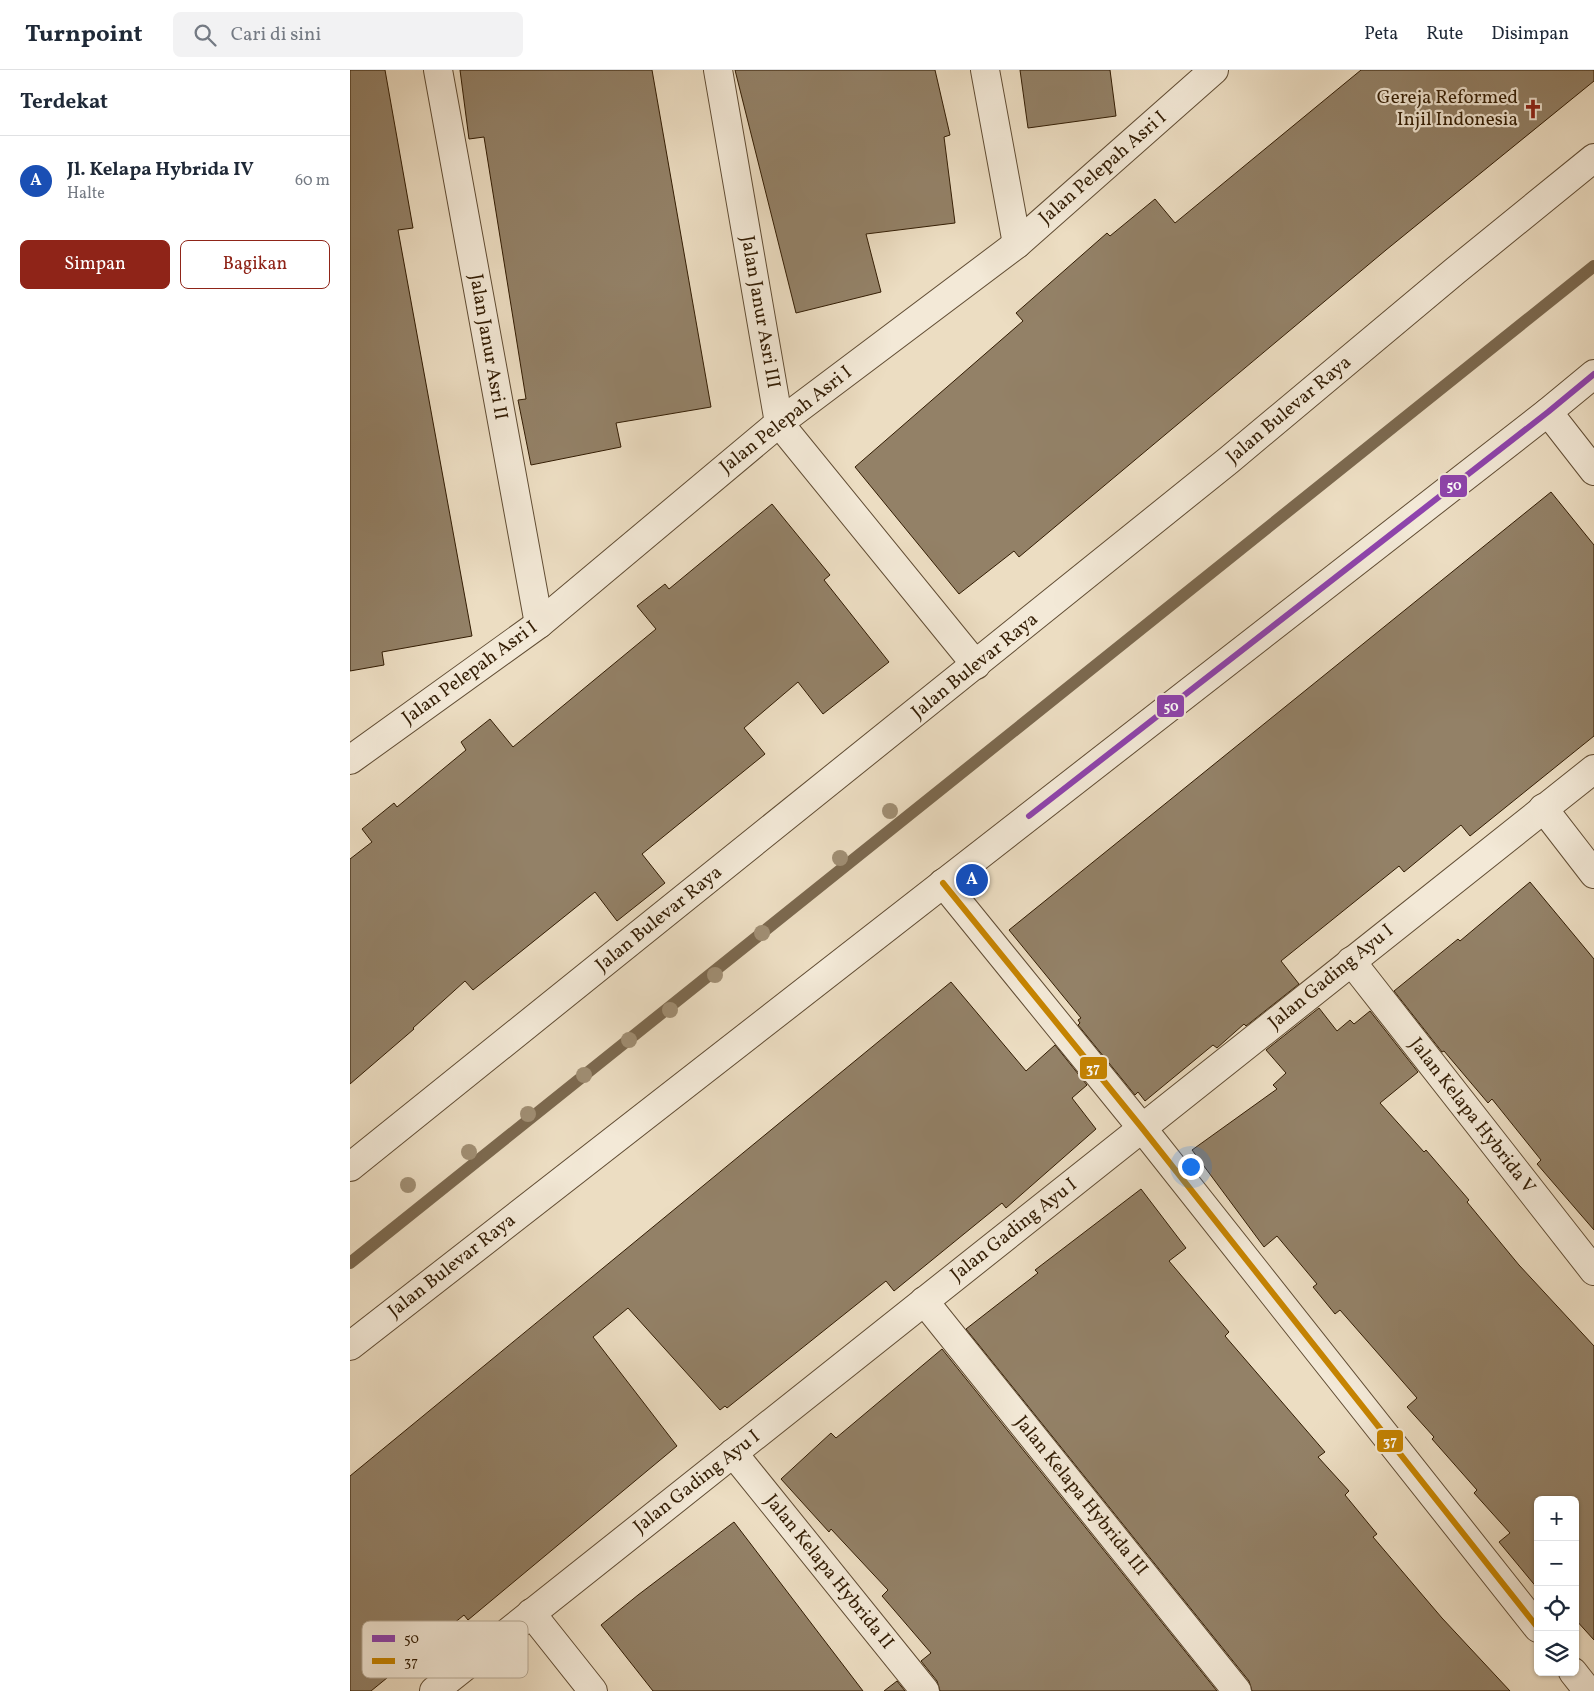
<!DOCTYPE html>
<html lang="id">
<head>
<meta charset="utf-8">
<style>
	:root { --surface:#fff; --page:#f2f2f3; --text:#1f2937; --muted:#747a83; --line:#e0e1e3; --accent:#8f2418 }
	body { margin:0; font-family:Vollkorn,serif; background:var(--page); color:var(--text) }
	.controls { position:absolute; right:15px; bottom:15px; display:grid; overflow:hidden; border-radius:8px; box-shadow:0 1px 4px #0004 }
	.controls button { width:45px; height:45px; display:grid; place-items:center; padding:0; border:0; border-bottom:1px solid var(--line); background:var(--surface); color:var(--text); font:25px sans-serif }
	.you { position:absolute; left:840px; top:1096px; width:18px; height:18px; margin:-12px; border:4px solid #fff; border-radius:50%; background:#1a73e8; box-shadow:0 0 0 8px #1a73e833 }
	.badge { display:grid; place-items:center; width:32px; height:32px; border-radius:50%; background:var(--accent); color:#fff; font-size:16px; font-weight:700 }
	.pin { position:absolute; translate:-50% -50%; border:2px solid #fff; box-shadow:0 1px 5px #0006 }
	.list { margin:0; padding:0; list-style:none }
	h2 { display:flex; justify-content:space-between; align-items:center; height:65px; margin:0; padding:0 20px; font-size:21px }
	h2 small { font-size:16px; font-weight:400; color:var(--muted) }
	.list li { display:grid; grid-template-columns:32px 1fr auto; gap:15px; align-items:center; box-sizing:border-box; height:90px; padding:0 20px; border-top:1px solid var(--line) }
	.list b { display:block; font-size:19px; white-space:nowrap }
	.list p { margin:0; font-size:16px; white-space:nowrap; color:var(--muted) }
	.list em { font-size:16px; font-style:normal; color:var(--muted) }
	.actions { display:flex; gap:10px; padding:15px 20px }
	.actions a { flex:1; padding:11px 0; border:1px solid var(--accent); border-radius:8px; text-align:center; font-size:18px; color:var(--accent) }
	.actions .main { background:var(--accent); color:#fff }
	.icon { flex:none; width:28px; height:28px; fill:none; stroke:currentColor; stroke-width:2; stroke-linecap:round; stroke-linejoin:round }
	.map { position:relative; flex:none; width:1244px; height:1621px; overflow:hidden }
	header { display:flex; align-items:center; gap:30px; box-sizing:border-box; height:70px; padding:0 25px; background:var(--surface); border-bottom:1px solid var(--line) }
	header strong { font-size:24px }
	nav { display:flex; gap:28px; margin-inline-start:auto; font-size:18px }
	.search { width:350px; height:45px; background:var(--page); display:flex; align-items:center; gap:12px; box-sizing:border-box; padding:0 18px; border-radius:8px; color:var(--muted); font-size:19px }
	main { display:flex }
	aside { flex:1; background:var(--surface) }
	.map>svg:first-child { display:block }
</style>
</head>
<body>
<header>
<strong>Turnpoint</strong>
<div class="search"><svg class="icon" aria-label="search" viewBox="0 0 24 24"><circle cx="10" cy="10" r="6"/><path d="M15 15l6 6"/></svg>Cari di sini</div>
<nav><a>Peta</a><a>Rute</a><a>Disimpan</a></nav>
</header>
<main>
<aside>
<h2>Terdekat<small></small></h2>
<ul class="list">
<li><span class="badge" style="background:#1a4fb4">A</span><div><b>Jl. Kelapa Hybrida IV</b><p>Halte</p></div><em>60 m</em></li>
</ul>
<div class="actions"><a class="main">Simpan</a><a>Bagikan</a></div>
</aside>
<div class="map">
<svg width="1244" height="1621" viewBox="0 0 1244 1621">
	<rect width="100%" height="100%" fill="#ecddc2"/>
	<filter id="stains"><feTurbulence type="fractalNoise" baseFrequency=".004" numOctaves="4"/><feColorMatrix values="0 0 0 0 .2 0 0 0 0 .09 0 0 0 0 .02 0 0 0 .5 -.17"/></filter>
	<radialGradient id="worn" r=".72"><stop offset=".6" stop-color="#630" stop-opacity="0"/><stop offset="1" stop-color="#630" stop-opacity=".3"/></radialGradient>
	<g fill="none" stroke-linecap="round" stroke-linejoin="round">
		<path stroke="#7c694f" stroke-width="12" d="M 0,1193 L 1244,196"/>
	</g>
	<g fill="#938167" stroke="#331d04">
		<path d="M 0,0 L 35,0 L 63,158 L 48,160 L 122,566 L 32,582 L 34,595 L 0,601 Z"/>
		<path d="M 110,0 L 302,0 L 361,337 L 266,353 L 271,377 L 181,395 L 168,330 L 176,329 L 134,67 L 119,69 Z"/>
		<path d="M 385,0 L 585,0 L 600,65 L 594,67 L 605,153 L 516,164 L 531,222 L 446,243 Z"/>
		<path d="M 670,0 L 760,0 L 766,46 L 678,58 Z"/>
		<path d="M 1011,0 L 1244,0 L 1244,11 L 1036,180 L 669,487 L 664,481 L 609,524 L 505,397 L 673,251 L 666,243 L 757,163 L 760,166 L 805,129 L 825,153 Z"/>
		<path d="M 1201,422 L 1244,475 L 1244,666 L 1120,766 L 1111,755 L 1054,802 L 1049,796 L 931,891 L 949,914 L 896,956 L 894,954 L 867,978 L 863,975 L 795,1031 L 788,1022 L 785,1025 L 728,955 L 730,953 L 728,950 L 731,948 L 659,860 Z"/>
		<path d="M 422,434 L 480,505 L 474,510 L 539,592 L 473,644 L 448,612 L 394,658 L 415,684 L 292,784 L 315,813 L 267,851 L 245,822 L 123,920 L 115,911 L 63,958 L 64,959 L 0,1014 L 0,789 L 22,772 L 12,759 L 44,733 L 47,737 L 116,680 L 111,672 L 140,649 L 163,677 L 306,559 L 287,536 L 315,514 L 319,519 Z"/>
		<path d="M 1180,812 L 1244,889 L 1244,1160 L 1187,1094 L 1191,1090 L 1142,1029 L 1138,1033 L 1094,981 L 1092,982 L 1044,921 L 1108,869 L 1110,871 Z"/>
		<path d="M 601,912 L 676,1001 L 705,975 L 737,1015 L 722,1028 L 746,1059 L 656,1138 L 652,1133 L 544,1221 L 536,1211 L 377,1338 L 375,1336 L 370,1340 L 278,1238 L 243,1267 L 327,1376 L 118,1550 L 114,1545 L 21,1621 L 0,1621 L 0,1406 Z"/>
		<path d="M 969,938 L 987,961 L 1000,950 L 1004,954 L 1020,941 L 1068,1002 L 1030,1033 L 1074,1082 L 1076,1080 L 1119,1130 L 1117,1132 L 1169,1195 L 1244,1276 L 1244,1570 L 1225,1549 L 1225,1430 L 1188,1430 L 1188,1519 L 1149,1472 L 1160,1463 L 1124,1423 L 1127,1420 L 1082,1369 L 1084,1367 L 1057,1337 L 1067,1328 L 990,1240 L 985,1244 L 963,1217 L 967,1214 L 927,1166 L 914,1177 L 842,1080 L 927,1019 L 923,1015 L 936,1003 L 916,980 Z"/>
		<path d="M 791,1119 L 836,1178 L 819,1191 L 879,1262 L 875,1266 L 975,1382 L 968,1387 L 999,1421 L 995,1425 L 1027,1464 L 1023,1467 L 1092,1548 L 1160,1621 L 902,1621 L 899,1611 L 616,1259 L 688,1203 L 685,1200 Z"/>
		<path d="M 592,1279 L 867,1621 L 590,1621 L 587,1611 L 571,1591 L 581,1583 L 532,1526 L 538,1520 L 481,1459 L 479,1462 L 431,1409 L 481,1363 L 486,1368 Z"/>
		<path d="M 384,1452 L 474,1570 L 513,1621 L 303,1621 L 251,1555 L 288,1525 Z"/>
		<path d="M 547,1611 L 555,1621 L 534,1621 Z"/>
	</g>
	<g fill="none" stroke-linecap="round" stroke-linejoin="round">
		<defs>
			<g id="minor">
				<path d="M 88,0 L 189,554"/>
				<path d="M 368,0 L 429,353 L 626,595"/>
				<path d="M 635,0 L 667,174"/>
				<path d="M 1198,342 L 1244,401"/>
				<path d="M 0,690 L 189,554 L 429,353 L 667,174 L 864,0"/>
				<path d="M 1193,738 L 1244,804"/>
				<path d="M 593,813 L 792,1058 L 1188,1558"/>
				<path d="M 1001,891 L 1244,1201"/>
				<path d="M 0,1097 L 879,390 L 1105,201 L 1244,88"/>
				<path d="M 574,1231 L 887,1621"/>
				<path d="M 0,1276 L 1198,342 L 1244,304"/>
				<path d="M 383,1383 L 575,1621"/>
				<path d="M 181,1543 L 243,1621"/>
				<path d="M 1223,1602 L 1238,1621"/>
				<path d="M 84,1621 L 1244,699"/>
			</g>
		</defs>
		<use href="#minor" stroke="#614d34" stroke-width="30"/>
		<use href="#minor" stroke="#f3e9d7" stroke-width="28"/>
		<defs>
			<path id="bus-1" d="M 679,746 L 1198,342 L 1244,304"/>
			<path id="bus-2" d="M 593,813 L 792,1058 L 1188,1558"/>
		</defs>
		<use href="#bus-1" stroke="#f3e9d7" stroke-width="10"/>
		<use href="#bus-2" stroke="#f3e9d7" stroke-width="10"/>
		<use href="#bus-1" stroke="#8e44ad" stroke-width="6"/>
		<use href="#bus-2" stroke="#c68401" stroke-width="6"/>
	</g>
	<g fill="#a08e73">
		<circle cx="540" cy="741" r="8"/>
		<circle cx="490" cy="788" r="8"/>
		<circle cx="412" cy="863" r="8"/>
		<circle cx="365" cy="905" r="8"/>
		<circle cx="320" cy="940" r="8"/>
		<circle cx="279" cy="970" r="8"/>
		<circle cx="234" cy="1005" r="8"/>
		<circle cx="178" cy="1044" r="8"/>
		<circle cx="119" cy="1082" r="8"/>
		<circle cx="58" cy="1115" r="8"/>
	</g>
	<defs>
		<symbol id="church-bare" viewBox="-9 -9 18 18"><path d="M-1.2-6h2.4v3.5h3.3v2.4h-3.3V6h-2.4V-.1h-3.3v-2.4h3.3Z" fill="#8f2418" stroke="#f3e9d7" stroke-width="2.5" paint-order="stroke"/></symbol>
	</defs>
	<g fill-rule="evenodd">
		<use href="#church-bare" x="1169" y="25" width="28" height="28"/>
	</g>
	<g text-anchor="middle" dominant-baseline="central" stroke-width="4.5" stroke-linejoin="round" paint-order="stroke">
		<g font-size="19" fill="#331d04" stroke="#f3e9d7" text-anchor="end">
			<text x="1168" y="28">Gereja Reformed<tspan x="1168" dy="22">Injil Indonesia</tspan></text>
		</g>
		<g font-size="19" fill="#331d04" stroke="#f3e9d7">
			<text transform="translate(753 98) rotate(-41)">Jalan Pelepah Asri I</text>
			<text transform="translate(410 242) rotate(80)">Jalan Janur Asri III</text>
			<text transform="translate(138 277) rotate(80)">Jalan Janur Asri II</text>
			<text transform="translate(939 340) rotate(-40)">Jalan Bulevar Raya</text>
			<text transform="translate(436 350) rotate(-38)">Jalan Pelepah Asri I</text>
			<text transform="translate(625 596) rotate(-39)">Jalan Bulevar Raya</text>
			<text transform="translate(120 603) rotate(-36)">Jalan Pelepah Asri I</text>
			<text transform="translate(309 849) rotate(-39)">Jalan Bulevar Raya</text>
			<text transform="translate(981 907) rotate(-39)">Jalan Gading Ayu I</text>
			<text transform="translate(1122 1046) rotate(52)">Jalan Kelapa Hybrida V</text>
			<text transform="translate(664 1160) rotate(-38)">Jalan Gading Ayu I</text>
			<text transform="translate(102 1196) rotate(-38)">Jalan Bulevar Raya</text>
			<text transform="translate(347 1412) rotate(-38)">Jalan Gading Ayu I</text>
			<text transform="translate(731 1426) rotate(51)">Jalan Kelapa Hybrida III</text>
			<text transform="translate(479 1502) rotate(51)">Jalan Kelapa Hybrida II</text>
		</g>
	</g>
	<rect x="12" y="1551" width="166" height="57" rx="8" fill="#f3e9d7" stroke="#b9ac98" stroke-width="1"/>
	<rect x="22" y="1565" width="23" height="7" fill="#8e44ad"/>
	<rect x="22" y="1588" width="23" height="6" fill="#c68401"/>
	<g font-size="14" fill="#331d04">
		<text x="54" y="1573">50</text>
		<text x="54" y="1596">37</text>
	</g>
	<g stroke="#f3e9d7" stroke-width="2">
		<rect x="1089" y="404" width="29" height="24" rx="5" fill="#8e44ad"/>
		<rect x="806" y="624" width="29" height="24" rx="5" fill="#8e44ad"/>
		<rect x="729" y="986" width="29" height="24" rx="5" fill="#c68401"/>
		<rect x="1026" y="1359" width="28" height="24" rx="5" fill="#c68401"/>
	</g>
	<g font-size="14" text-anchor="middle" font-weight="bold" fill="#fff">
		<text x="1104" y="420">50</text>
		<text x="821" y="641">50</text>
		<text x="743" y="1003">37</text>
		<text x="1040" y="1376">37</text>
	</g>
	<rect width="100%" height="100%" filter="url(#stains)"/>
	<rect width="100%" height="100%" fill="url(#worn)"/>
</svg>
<div class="controls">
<button>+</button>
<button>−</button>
<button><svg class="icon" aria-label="locate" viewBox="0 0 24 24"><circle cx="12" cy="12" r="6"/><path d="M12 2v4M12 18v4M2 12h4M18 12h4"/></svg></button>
<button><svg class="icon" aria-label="layers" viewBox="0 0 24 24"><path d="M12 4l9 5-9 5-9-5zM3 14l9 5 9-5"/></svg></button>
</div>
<div class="you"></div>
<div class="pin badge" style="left:622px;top:810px;background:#1a4fb4">A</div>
</div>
</main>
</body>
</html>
